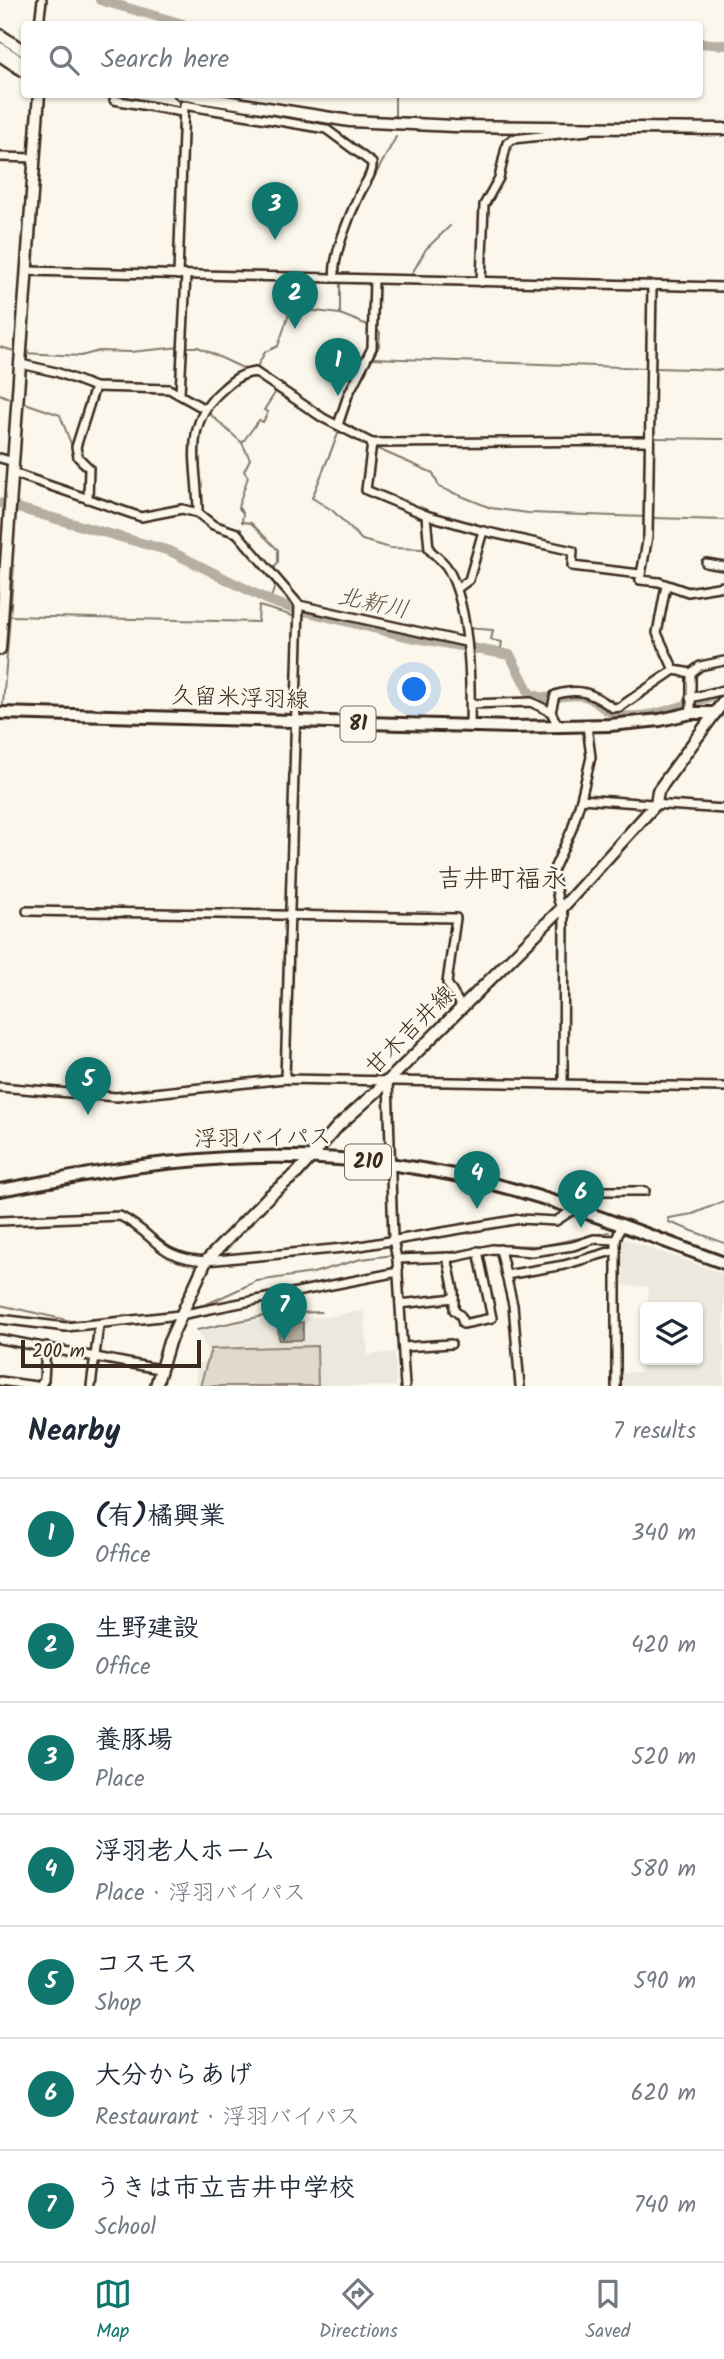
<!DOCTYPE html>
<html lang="en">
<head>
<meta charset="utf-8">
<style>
	:root { --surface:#fff; --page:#f6f6f7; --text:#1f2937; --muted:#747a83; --line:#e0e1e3; --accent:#0f766e }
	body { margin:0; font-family:Kalam,"Klee One",sans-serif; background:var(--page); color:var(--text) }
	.controls { position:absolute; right:21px; bottom:21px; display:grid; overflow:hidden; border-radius:7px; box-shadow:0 2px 5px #0004 }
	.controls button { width:63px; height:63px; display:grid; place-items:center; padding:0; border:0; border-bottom:2px solid var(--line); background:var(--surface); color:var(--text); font:35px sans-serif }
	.scale { position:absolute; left:21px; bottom:18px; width:180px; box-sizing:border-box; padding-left:7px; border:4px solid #3b2a1e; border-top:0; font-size:19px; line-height:24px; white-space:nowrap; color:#3b2a1e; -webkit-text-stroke:5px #fbf7ec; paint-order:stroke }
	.you { position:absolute; left:415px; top:690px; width:24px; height:24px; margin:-18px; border:5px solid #fff; border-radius:50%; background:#1a73e8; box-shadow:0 0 0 10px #1a73e833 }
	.badge { display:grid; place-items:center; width:46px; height:46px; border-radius:50%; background:var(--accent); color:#fff; font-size:23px; font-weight:700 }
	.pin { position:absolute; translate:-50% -58px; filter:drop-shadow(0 2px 4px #0008) }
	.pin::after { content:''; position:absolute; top:37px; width:24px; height:21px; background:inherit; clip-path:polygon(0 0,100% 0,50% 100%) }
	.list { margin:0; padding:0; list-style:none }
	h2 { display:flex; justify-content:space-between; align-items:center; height:91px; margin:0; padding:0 28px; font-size:30px }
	h2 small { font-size:23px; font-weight:400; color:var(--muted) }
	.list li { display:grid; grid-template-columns:46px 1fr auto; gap:21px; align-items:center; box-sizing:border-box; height:112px; padding:0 28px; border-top:2px solid var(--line) }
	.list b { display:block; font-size:26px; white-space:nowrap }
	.list p { margin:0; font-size:23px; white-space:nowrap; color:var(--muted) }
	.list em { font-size:23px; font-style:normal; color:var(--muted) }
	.icon { flex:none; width:38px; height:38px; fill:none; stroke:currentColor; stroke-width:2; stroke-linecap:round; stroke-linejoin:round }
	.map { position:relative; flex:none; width:724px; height:1386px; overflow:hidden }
	.search { position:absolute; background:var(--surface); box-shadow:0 2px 5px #0004; left:21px; right:21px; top:21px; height:77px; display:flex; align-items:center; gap:18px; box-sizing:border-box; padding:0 24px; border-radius:7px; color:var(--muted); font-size:26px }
	.sheet { height:875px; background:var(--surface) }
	nav { display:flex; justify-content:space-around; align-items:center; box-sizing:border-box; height:98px; border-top:2px solid var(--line); background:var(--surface); font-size:19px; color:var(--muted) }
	nav a { display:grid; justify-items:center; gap:4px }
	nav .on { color:var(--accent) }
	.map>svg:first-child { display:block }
</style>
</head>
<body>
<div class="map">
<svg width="724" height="1386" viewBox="0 0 724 1386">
	<rect width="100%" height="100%" fill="#fbf7ec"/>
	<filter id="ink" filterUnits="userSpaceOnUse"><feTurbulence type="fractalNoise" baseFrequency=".0143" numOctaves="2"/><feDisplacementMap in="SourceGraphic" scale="14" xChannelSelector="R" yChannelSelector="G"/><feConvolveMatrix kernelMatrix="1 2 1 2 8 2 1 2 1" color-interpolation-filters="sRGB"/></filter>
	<g filter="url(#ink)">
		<g fill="#ede8dd">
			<path d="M 621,1238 L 724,1274 L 724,1386 L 619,1386 L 619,1373 L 640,1372 L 645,1324 L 645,1360 L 698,1360 L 698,1307 L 647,1307 L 649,1287 L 618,1285 Z"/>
			<path d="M 364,1310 L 368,1355 L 395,1352 L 396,1386 L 195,1386 L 197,1363 L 206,1362 L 206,1350 L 199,1331 L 268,1318 L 325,1317 Z"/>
		</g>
		<path fill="#dfd9ce" stroke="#8d8276" stroke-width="2" d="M 317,1346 L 318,1386 L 200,1386 L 211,1349 Z"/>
		<path fill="#b6aea2" stroke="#85796d" stroke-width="2" d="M 303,1322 L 303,1340 L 279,1340 L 278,1324 Z"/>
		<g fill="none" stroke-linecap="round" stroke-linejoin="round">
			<g stroke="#85796d" stroke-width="2">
				<path d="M 395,119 L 395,94"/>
				<path d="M 34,267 L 66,268"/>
				<path d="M 340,274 C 336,239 379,169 396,137"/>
				<path d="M 410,277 L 426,249 L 450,226"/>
				<path d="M 340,282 L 340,313"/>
				<path d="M 0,347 L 18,352"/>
				<path d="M 187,347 L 198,347 L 249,371"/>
				<path d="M 23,353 L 81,356 L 99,351 L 130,352 L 181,347"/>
				<path d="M 373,358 L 649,368"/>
				<path d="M 655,368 L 724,370"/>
				<path d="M 249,369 L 257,367 L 265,352 L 278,346 L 291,308 L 340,314 L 370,326"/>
				<path d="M 253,375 L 309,413"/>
				<path d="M 357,385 L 379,346 L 380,332 L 375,329"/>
				<path d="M 0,394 L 13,400"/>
				<path d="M 22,402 L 60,415 L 74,452"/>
				<path d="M 216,402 L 222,395"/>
				<path d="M 210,409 L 210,414 L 241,442"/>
				<path d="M 343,424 L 355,390"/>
				<path d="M 340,429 L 312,498 L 332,510 L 362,540 L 390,548 L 425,549"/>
				<path d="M 653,438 L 724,439"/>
				<path d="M 372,439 L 414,439"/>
				<path d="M 373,447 L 433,473 L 439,487 L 491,508 L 528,513 L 646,517"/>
				<path d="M 362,488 L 363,485"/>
				<path d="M 652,518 L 724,520"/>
				<path d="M 273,571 L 278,562 L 278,550 L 251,523 L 242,522 L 243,513 L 238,507 L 248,477 L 244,471 L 250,459 L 242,443 L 259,420 L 263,422 L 268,412 L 264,410 L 275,393"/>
				<path d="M 270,601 L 276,583"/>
				<path d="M 10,616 L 258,622 L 259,606 L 293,616"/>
				<path d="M 468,628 L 493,630 L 491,640 L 502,642 L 500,654"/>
				<path d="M 3,704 L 14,566"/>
				<path d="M 668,1218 L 669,1222 L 724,1243"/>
				<path d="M 669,1218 L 693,1214 L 724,1201"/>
				<path d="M 400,1254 L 451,1252 L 498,1245 L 541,1246 L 609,1232"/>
				<path d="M 0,1305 L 71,1321 L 148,1315"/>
				<path d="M 188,1309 L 207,1304 L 257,1281 L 313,1273 L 361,1259 L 394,1255"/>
				<path d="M 164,1313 L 179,1310"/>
				<path d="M 197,1330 L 273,1314 L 321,1312"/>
			</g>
			<g stroke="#b6aea2" stroke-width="10">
				<path d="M 100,0 L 183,24"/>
				<path d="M 700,43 L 724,45"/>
				<path d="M 0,503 L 170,551 L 270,601 L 288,607 L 405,636 L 510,655 L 530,694 C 553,703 564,692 584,696 C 597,699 604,712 617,715 C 652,722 690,701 724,693"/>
			</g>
			<defs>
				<g id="minor">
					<path d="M 39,24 L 42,0"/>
					<path d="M 0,57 L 24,73"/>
					<path d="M 114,100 L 182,112"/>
					<path d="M 0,157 L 35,158"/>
					<path d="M 28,271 L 724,287"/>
					<path d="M 178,275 L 184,105 L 326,129 L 372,163 C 373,174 365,183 360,193 C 351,212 331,259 335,278"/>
					<path d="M 481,282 L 484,205 L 499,178 L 507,143 L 513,139 L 588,131"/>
					<path d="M 652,285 L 648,536 L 640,580 L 659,582 L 688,592 L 724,586"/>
					<path d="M 21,364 L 56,372 L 95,387 L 169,389 L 203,408"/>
					<path d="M 180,393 L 186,275"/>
					<path d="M 338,425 L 348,395 L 372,348 L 374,280"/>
					<path d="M 372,443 L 366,490 L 426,515 L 429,549 C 435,556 444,561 448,569 C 470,608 471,683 470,727"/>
					<path d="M 0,458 L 14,462"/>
					<path d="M 13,473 L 141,517 L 182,509 L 198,513 L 213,525 L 237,533 L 299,605 L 465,642"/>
					<path d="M 88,499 L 89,468 L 78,457 L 76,447 L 95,387"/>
					<path d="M 198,513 C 198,465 181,426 222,390 C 233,380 240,374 255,372 L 323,418 L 372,443 L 649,441"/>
					<path d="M 426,515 L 483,531 L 469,580 L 458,588"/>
					<path d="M 483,531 L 573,551 L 572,566 L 640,574"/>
					<path d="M 706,563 L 724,566"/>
					<path d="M 666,586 L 657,633 L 674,670"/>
					<path d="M 690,698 L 724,690"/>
					<path d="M 471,704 L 531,702 L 551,712"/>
					<path d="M 691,713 L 691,673"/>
					<path d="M 558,726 L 551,712 L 555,695 C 580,687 592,693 613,708 L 620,707 L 674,670 L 691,673 L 700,666 L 724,661"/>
					<path d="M 581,799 L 591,757 L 587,726"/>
					<path d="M 27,911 L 456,918 L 447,983 L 462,1008"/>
					<path d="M 285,1079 L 299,605"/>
					<path d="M 388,1081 L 393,1239 L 397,1259 L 405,1386"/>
					<path d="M 563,1084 L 564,916 L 558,900 L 553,871 L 572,829 L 581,799 L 724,809"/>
					<path d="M 0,1087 L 116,1097 L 285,1079 L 724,1087"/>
					<path d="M 0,1221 L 120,1216 C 159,1236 155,1258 206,1261 L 354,1247 L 520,1219 L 556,1221 L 602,1191 L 645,1191"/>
					<path d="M 500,1249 L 513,1305 L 520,1386"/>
					<path d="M 447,1257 L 454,1291 L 454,1310 L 461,1316 L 463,1324 L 492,1318 L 478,1251"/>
					<path d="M 397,1259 L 455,1257 L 492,1249 L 532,1252 L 573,1246 L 594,1239 L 616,1240"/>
					<path d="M 506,1275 L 564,1265 L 616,1250"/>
					<path d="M 400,1304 L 454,1298"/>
					<path d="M 0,1319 L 66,1327 L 180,1315 L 398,1272"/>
					<path d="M 0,1339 L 159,1369"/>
					<path d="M 403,1347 L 451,1344"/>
					<path d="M 0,1381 L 36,1386"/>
					<path d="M 40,1386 L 44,1380 L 46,1346"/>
					<path d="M 91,1386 L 99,1325"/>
					<path d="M 616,1386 L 616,1240 L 621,1226"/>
				</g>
				<g id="secondary">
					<path d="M 0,35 L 24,51"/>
					<path d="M 0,48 L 24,64"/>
					<path d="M 180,94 L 350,121 L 454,126 L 724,129"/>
					<path d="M 0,649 L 39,94"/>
					<path d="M 156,1386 L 169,1342 L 206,1261 L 269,1196 L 297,1173 L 338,1126 L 388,1081 L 562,908 L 656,804 L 658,791 L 715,713"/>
				</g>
				<path id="primary" d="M 0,713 L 513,727 L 610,725 L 660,720 L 691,713 L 715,713 L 724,701"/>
				<path id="trunk" d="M 0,1190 C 63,1179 125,1166 188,1161 C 303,1150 419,1161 529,1194 C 595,1213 659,1240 724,1263"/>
			</defs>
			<use href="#minor" stroke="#3b2a1e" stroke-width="12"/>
			<use href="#secondary" stroke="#3b2a1e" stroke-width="15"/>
			<use href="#primary" stroke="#3b2a1e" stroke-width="16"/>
			<use href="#trunk" stroke="#3b2a1e" stroke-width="16"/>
			<use href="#minor" stroke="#fbf7ec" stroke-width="7"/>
			<use href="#secondary" stroke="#fbf7ec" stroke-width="10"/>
			<use href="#primary" stroke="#fbf7ec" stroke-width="10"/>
			<use href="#trunk" stroke="#fbf7ec" stroke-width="10"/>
		</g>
	</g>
	<g text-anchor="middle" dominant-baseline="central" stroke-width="5" stroke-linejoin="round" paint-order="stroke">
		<g fill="#fbf7ec" stroke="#75685c" stroke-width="2">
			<rect x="340.5" y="706.5" width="35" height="35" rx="5"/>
			<rect x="345" y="1144.5" width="46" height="35" rx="5"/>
		</g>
		<g font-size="21" font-weight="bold" fill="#3b2a1e">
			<text x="358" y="724">81</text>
			<text x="368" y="1162">210</text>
		</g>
		<g font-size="23" fill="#3b2a1e" stroke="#fbf7ec">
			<text transform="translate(240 699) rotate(2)">久留米浮羽線</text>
			<text transform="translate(411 1031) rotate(-45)">甘木吉井線</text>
			<text transform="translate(263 1139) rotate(-1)">浮羽バイパス</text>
		</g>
		<g font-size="24" font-style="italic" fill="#605246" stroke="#fbf7ec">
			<text transform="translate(373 604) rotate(12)">北新川</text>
		</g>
		<g font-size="26" fill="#3b2a1e" stroke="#fbf7ec">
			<text x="502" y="880">吉井町福永</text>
		</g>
	</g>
</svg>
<div class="controls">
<button><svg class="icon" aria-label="layers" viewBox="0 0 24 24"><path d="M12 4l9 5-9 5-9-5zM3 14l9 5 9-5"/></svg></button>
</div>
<div class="scale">200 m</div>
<div class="you"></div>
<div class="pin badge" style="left:338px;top:396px">1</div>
<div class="pin badge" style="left:295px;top:329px">2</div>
<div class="pin badge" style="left:275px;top:240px">3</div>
<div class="pin badge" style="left:477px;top:1209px">4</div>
<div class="pin badge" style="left:88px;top:1115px">5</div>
<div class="pin badge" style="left:581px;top:1228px">6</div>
<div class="pin badge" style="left:284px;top:1341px">7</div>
<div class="search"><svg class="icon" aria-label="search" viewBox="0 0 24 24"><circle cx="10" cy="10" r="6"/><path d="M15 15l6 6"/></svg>Search here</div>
</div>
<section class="sheet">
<h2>Nearby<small>7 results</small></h2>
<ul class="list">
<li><span class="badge">1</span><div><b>(有)橘興業</b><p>Office</p></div><em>340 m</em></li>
<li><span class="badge">2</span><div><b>生野建設</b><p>Office</p></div><em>420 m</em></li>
<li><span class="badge">3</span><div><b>養豚場</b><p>Place</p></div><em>520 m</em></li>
<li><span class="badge">4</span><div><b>浮羽老人ホーム</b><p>Place · 浮羽バイパス</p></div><em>580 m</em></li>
<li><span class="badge">5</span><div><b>コスモス</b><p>Shop</p></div><em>590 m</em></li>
<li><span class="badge">6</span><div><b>大分からあげ</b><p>Restaurant · 浮羽バイパス</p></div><em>620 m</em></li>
<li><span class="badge">7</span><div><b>うきは市立吉井中学校</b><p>School</p></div><em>740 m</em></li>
</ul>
</section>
<nav>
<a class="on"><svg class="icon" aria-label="map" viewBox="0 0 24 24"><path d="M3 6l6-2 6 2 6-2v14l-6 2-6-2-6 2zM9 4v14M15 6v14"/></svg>Map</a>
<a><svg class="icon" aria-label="directions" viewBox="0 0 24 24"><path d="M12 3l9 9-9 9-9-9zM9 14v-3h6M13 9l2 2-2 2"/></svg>Directions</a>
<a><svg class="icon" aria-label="saved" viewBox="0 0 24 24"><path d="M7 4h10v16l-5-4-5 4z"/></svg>Saved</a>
</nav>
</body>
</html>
